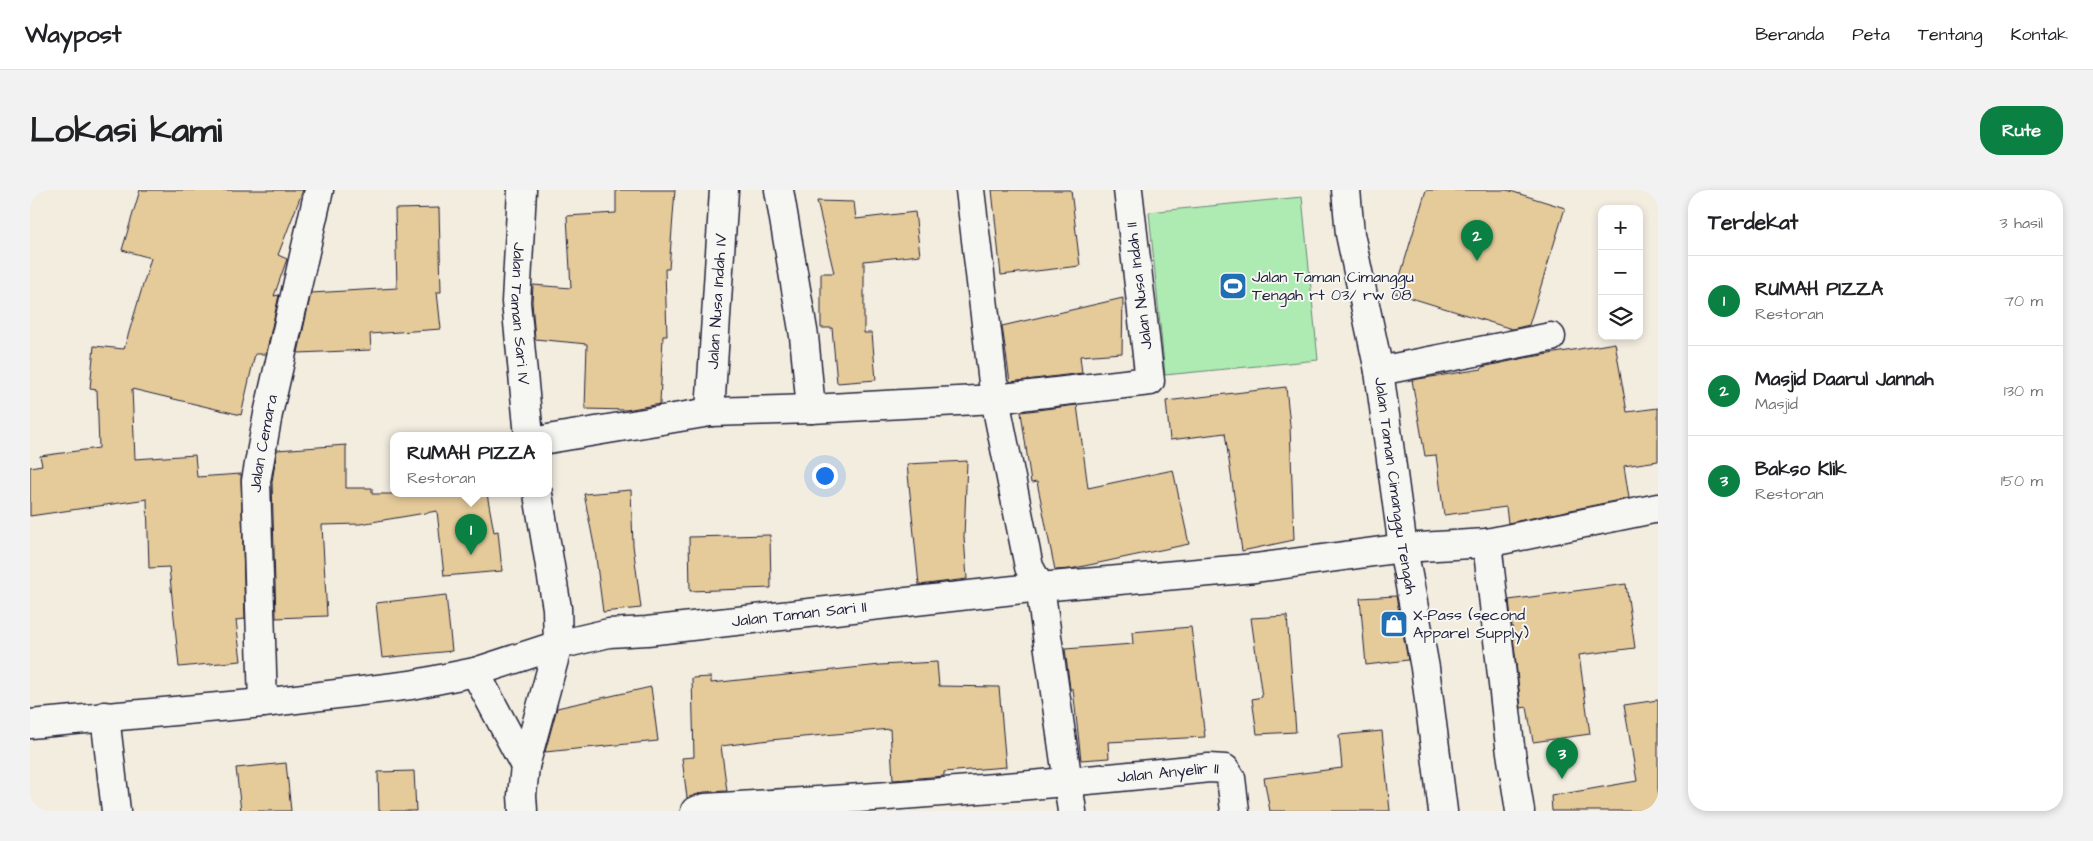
<!DOCTYPE html>
<html lang="id">
<head>
<meta charset="utf-8">
<style>
	:root { --surface:#fff; --page:#f2f2f2; --text:#202124; --muted:#757577; --line:#e0e0e0; --accent:#0b8043 }
	body { margin:0; font-family:"Architects Daughter",sans-serif; background:var(--page); color:var(--text) }
	.controls { position:absolute; right:15px; top:15px; display:grid; overflow:hidden; border-radius:10px; box-shadow:0 2px 8px #0003 }
	.controls button { width:45px; height:45px; display:grid; place-items:center; padding:0; border:0; border-bottom:1px solid var(--line); background:var(--surface); color:var(--text); font:25px sans-serif }
	.you { position:absolute; left:794px; top:285px; width:18px; height:18px; margin:-12px; border:4px solid #fff; border-radius:50%; background:#1a73e8; box-shadow:0 0 0 8px #1a73e833 }
	.badge { display:grid; place-items:center; width:32px; height:32px; border-radius:50%; background:var(--accent); color:#fff; font-size:16px; font-weight:700 }
	.pin { position:absolute; translate:-50% -41px; filter:drop-shadow(0 1px 2px #0008) }
	.pin::after { content:''; position:absolute; top:26px; width:18px; height:15px; background:inherit; clip-path:polygon(0 0,100% 0,50% 100%) }
	.popup { position:absolute; left:360px; top:242px; width:162px; height:65px; box-sizing:border-box; display:grid; place-content:center; border-radius:10px; background:var(--surface); filter:drop-shadow(0 1px 4px #0005); font-size:16px; white-space:nowrap; color:var(--muted) }
	.popup b { font-size:19px; color:var(--text) }
	.popup::after { content:''; position:absolute; left:50%; top:100%; margin-left:-10px; border:10px solid transparent; border-top-color:var(--surface) }
	.list { margin:0; padding:0; list-style:none }
	h2 { display:flex; justify-content:space-between; align-items:center; height:65px; margin:0; padding:0 20px; font-size:21px }
	h2 small { font-size:16px; font-weight:400; color:var(--muted) }
	.list li { display:grid; grid-template-columns:32px 1fr auto; gap:15px; align-items:center; box-sizing:border-box; height:90px; padding:0 20px; border-top:1px solid var(--line) }
	.list b { display:block; font-size:19px; white-space:nowrap }
	.list p { margin:0; font-size:16px; white-space:nowrap; color:var(--muted) }
	.list em { font-size:16px; font-style:normal; color:var(--muted) }
	.icon { flex:none; width:28px; height:28px; fill:none; stroke:currentColor; stroke-width:2; stroke-linecap:round; stroke-linejoin:round }
	.map { position:relative; flex:none; width:1628px; height:621px; overflow:hidden; border-radius:20px }
	header { display:flex; align-items:center; gap:30px; box-sizing:border-box; height:70px; padding:0 25px; background:var(--surface); border-bottom:1px solid var(--line) }
	header strong { font-size:24px }
	nav { display:flex; gap:28px; margin-inline-start:auto; font-size:18px }
	.intro { display:flex; align-items:center; justify-content:space-between; box-sizing:border-box; height:120px; padding:0 30px }
	h1 { margin:0; font-size:35px }
	.button { padding:12px 22px; border-radius:20px; background:var(--accent); color:#fff; font-size:18px; font-weight:700 }
	main { display:flex; gap:30px; padding:0 30px }
	aside { flex:1; background:var(--surface); border-radius:20px; box-shadow:0 2px 8px #0003 }
	.map>svg:first-child { display:block }
</style>
</head>
<body>
<header>
<strong>Waypost</strong>
<nav><a>Beranda</a><a>Peta</a><a>Tentang</a><a>Kontak</a></nav>
</header>
<div class="intro"><h1>Lokasi kami</h1><a class="button">Rute</a></div>
<main>
<div class="map">
<svg width="1628" height="621" viewBox="0 0 1628 621">
	<rect width="100%" height="100%" fill="#f3ede0"/>
	<filter id="ink" filterUnits="userSpaceOnUse"><feTurbulence type="fractalNoise" baseFrequency=".02" numOctaves="2"/><feDisplacementMap in="SourceGraphic" scale="10" xChannelSelector="R" yChannelSelector="G"/><feConvolveMatrix kernelMatrix="1 2 1 2 8 2 1 2 1" color-interpolation-filters="sRGB"/></filter>
	<g filter="url(#ink)">
		<path fill="#adebb2" stroke="#688676" d="M 1272,7 L 1288,170 L 1135,185 L 1119,22 Z"/>
		<g fill="#e5ca9a" stroke="#22223b">
			<path d="M 110,0 L 273,0 L 248,65 L 257,69 L 244,106 L 249,105 L 236,164 L 225,164 L 211,225 L 102,199 L 105,269 L 165,265 L 167,287 L 211,284 L 215,429 L 206,430 L 211,471 L 149,477 L 139,377 L 119,378 L 117,309 L 0,326 L 0,277 L 12,275 L 10,266 L 69,258 L 67,200 L 60,199 L 64,156 L 94,159 L 121,68 L 92,60 Z"/>
			<path d="M 586,0 L 645,0 L 639,79 L 635,79 L 637,146 L 633,146 L 630,214 L 596,220 L 555,219 L 557,154 L 505,149 L 502,112 L 503,95 L 541,98 L 537,26 L 586,23 Z"/>
			<path d="M 962,0 L 1041,0 L 1050,76 L 971,85 Z"/>
			<path d="M 1396,0 L 1477,0 L 1535,18 L 1499,135 L 1482,139 L 1365,103 Z"/>
			<path d="M 787,11 L 824,12 L 826,29 L 885,22 L 890,65 L 834,71 L 834,143 L 842,143 L 846,190 L 807,193 L 802,138 L 791,138 L 791,83 L 804,83 Z"/>
			<path d="M 409,18 L 411,102 L 407,102 L 411,139 L 340,144 L 341,160 L 268,163 L 281,103 L 367,98 L 365,19 Z"/>
			<path d="M 1093,108 L 1092,163 L 1050,166 L 1052,183 L 980,192 L 972,136 Z"/>
			<path d="M 1585,153 L 1597,222 L 1628,218 L 1628,271 L 1594,276 L 1599,308 L 1478,333 L 1476,317 L 1414,325 L 1406,265 L 1395,266 L 1382,190 L 1452,179 L 1452,177 L 1495,168 Z"/>
			<path d="M 1256,197 L 1260,235 L 1264,350 L 1212,361 L 1195,243 L 1140,250 L 1136,211 Z"/>
			<path d="M 1047,215 L 1058,298 L 1143,280 L 1159,354 L 1040,379 L 1025,380 L 1007,292 L 1001,293 L 991,222 Z"/>
			<path d="M 316,255 L 316,298 L 342,298 L 342,304 L 457,304 L 464,342 L 468,341 L 472,381 L 414,386 L 407,321 L 330,334 L 292,335 L 297,426 L 246,428 L 242,292 L 247,260 Z"/>
			<path d="M 937,271 L 934,347 L 937,389 L 889,395 L 877,274 Z"/>
			<path d="M 601,300 L 603,355 L 611,418 L 573,422 L 565,360 L 554,304 Z"/>
			<path d="M 740,345 L 741,398 L 660,401 L 659,347 Z"/>
			<path d="M 1596,394 L 1605,458 L 1549,465 L 1560,544 L 1503,552 L 1497,517 L 1491,518 L 1479,410 Z"/>
			<path d="M 416,405 L 422,461 L 352,468 L 346,413 Z"/>
			<path d="M 1366,406 L 1378,470 L 1336,475 L 1330,408 Z"/>
			<path d="M 1257,426 L 1266,542 L 1227,544 L 1222,509 L 1232,507 L 1221,428 Z"/>
			<path d="M 1161,437 L 1175,547 L 1078,552 L 1079,568 L 1051,570 L 1043,499 L 1040,499 L 1035,459 L 1103,454 L 1102,442 Z"/>
			<path d="M 907,472 L 909,496 L 969,497 L 976,577 L 914,582 L 914,586 L 863,590 L 860,539 L 740,550 L 691,556 L 697,601 L 674,602 L 657,608 L 652,568 L 664,567 L 662,488 L 681,487 L 681,493 L 850,475 Z"/>
			<path d="M 621,497 L 628,551 L 515,562 L 527,518 Z"/>
			<path d="M 1628,510 L 1628,621 L 1522,621 L 1521,606 L 1607,591 L 1594,515 Z"/>
			<path d="M 1352,541 L 1360,621 L 1240,621 L 1234,588 L 1312,578 L 1309,545 Z"/>
			<path d="M 256,573 L 261,621 L 211,621 L 206,578 Z"/>
			<path d="M 384,581 L 386,621 L 349,621 L 348,582 Z"/>
		</g>
		<g fill="none" stroke-linecap="round" stroke-linejoin="round">
			<defs>
				<g id="minor">
					<path id="s1" d="M 492,0 L 486,112 L 499,246"/>
					<path d="M 749,0 L 774,146 L 781,219"/>
					<path d="M 940,0 L 965,209 L 999,377 L 1010,397 L 1042,621"/>
					<path id="s2" d="M 1316,0 L 1320,44 L 1349,181 L 1373,358 L 1395,478 L 1413,621"/>
					<path d="M 1349,181 L 1521,147"/>
					<path id="s3" d="M 680,222 L 694,0"/>
					<path d="M 518,249 L 680,222 L 781,219 L 965,209 L 1120,191 L 1098,0"/>
					<path d="M 1457,353 L 1480,556 L 1490,621"/>
					<path d="M 445,482 L 495,576 L 492,605 L 493,621"/>
					<path id="s4" d="M 233,513 L 226,291 L 238,224 L 289,0"/>
					<path d="M 75,526 L 86,621"/>
					<path d="M 0,534 L 233,513 L 381,495 L 445,482 L 528,455 L 527,418 L 508,304"/>
					<path id="s5" d="M 495,576 L 528,455 L 579,443 L 617,441 L 1010,397 L 1225,378 L 1373,358 L 1457,353 L 1628,318"/>
					<path id="s6" d="M 665,621 L 675,618 C 844,608 1011,596 1179,578 L 1195,579 L 1201,588 L 1205,621"/>
				</g>
			</defs>
			<use href="#minor" stroke="#22223b" stroke-width="31"/>
			<use href="#minor" stroke="#f6f6f2" stroke-width="28"/>
		</g>
	</g>
	<defs>
		<symbol id="stadium-square" viewBox="-11 -11 22 22"><rect x="-9" y="-9" width="18" height="18" rx="4" fill="#1f6fb2" stroke="#f6f6f2"/><path d="M0-5a6.5 5 0 1 0 0 10a6.5 5 0 1 0 0-10ZM-3.5-1.8h7v3.6h-7Z" fill="#fff"/></symbol>
		<symbol id="shop-square" viewBox="-11 -11 22 22"><rect x="-9" y="-9" width="18" height="18" rx="4" fill="#1f6fb2" stroke="#f6f6f2"/><path d="M-5-2.5h2.3a2.7 3.5 0 0 1 5.4 0H5L5.5 6h-11ZM-1.5-2.5h3a1.5 2.3 0 0 0-3 0Z" fill="#fff"/></symbol>
	</defs>
	<g fill-rule="evenodd">
		<use href="#stadium-square" x="1187" y="80" width="32" height="32"/>
		<use href="#shop-square" x="1348" y="418" width="32" height="32"/>
	</g>
	<g text-anchor="middle" dominant-baseline="central" stroke-width="4" stroke-linejoin="round" paint-order="stroke">
		<g font-size="16" fill="#22223b" stroke="#f6f6f2" text-anchor="start">
			<text x="1222" y="87">Jalan Taman Cimanggu<tspan x="1222" dy="18">Tengah rt 03/ rw 08</tspan></text>
			<text x="1383" y="425">X-Pass (second<tspan x="1383" dy="18">Apparel Supply)</tspan></text>
		</g>
		<g font-size="16" fill="#22223b" stroke="#f6f6f2">
			<text transform="translate(1109 96) rotate(-97)">Jalan Nusa Indah II</text>
			<text stroke="none"><textPath href="#s3" startOffset="111">Jalan Nusa Indah IV</textPath></text>
			<text stroke="none"><textPath href="#s1" startOffset="124">Jalan Taman Sari IV</textPath></text>
			<text stroke="none"><textPath href="#s4" startOffset="260">Jalan Cemara</textPath></text>
			<text stroke="none"><textPath href="#s2" startOffset="300">Jalan Taman Cimanggu Tengah</textPath></text>
			<text stroke="none"><textPath href="#s5" startOffset="369">Jalan Taman Sari II</textPath></text>
			<text stroke="none"><textPath href="#s6" startOffset="475">Jalan Anyelir II</textPath></text>
		</g>
	</g>
</svg>
<div class="controls">
<button>+</button>
<button>−</button>
<button><svg class="icon" aria-label="layers" viewBox="0 0 24 24"><path d="M12 4l9 5-9 5-9-5zM3 14l9 5 9-5"/></svg></button>
</div>
<div class="you"></div>
<div class="pin badge" style="left:441px;top:365px">1</div>
<div class="popup"><b>RUMAH PIZZA</b>Restoran</div>
<div class="pin badge" style="left:1447px;top:71px">2</div>
<div class="pin badge" style="left:1532px;top:589px">3</div>
</div>
<aside>
<h2>Terdekat<small>3 hasil</small></h2>
<ul class="list">
<li><span class="badge">1</span><div><b>RUMAH PIZZA</b><p>Restoran</p></div><em>70 m</em></li>
<li><span class="badge">2</span><div><b>Masjid Daarul Jannah</b><p>Masjid</p></div><em>130 m</em></li>
<li><span class="badge">3</span><div><b>Bakso Klik</b><p>Restoran</p></div><em>150 m</em></li>
</ul>
</aside>
</main>
</body>
</html>
